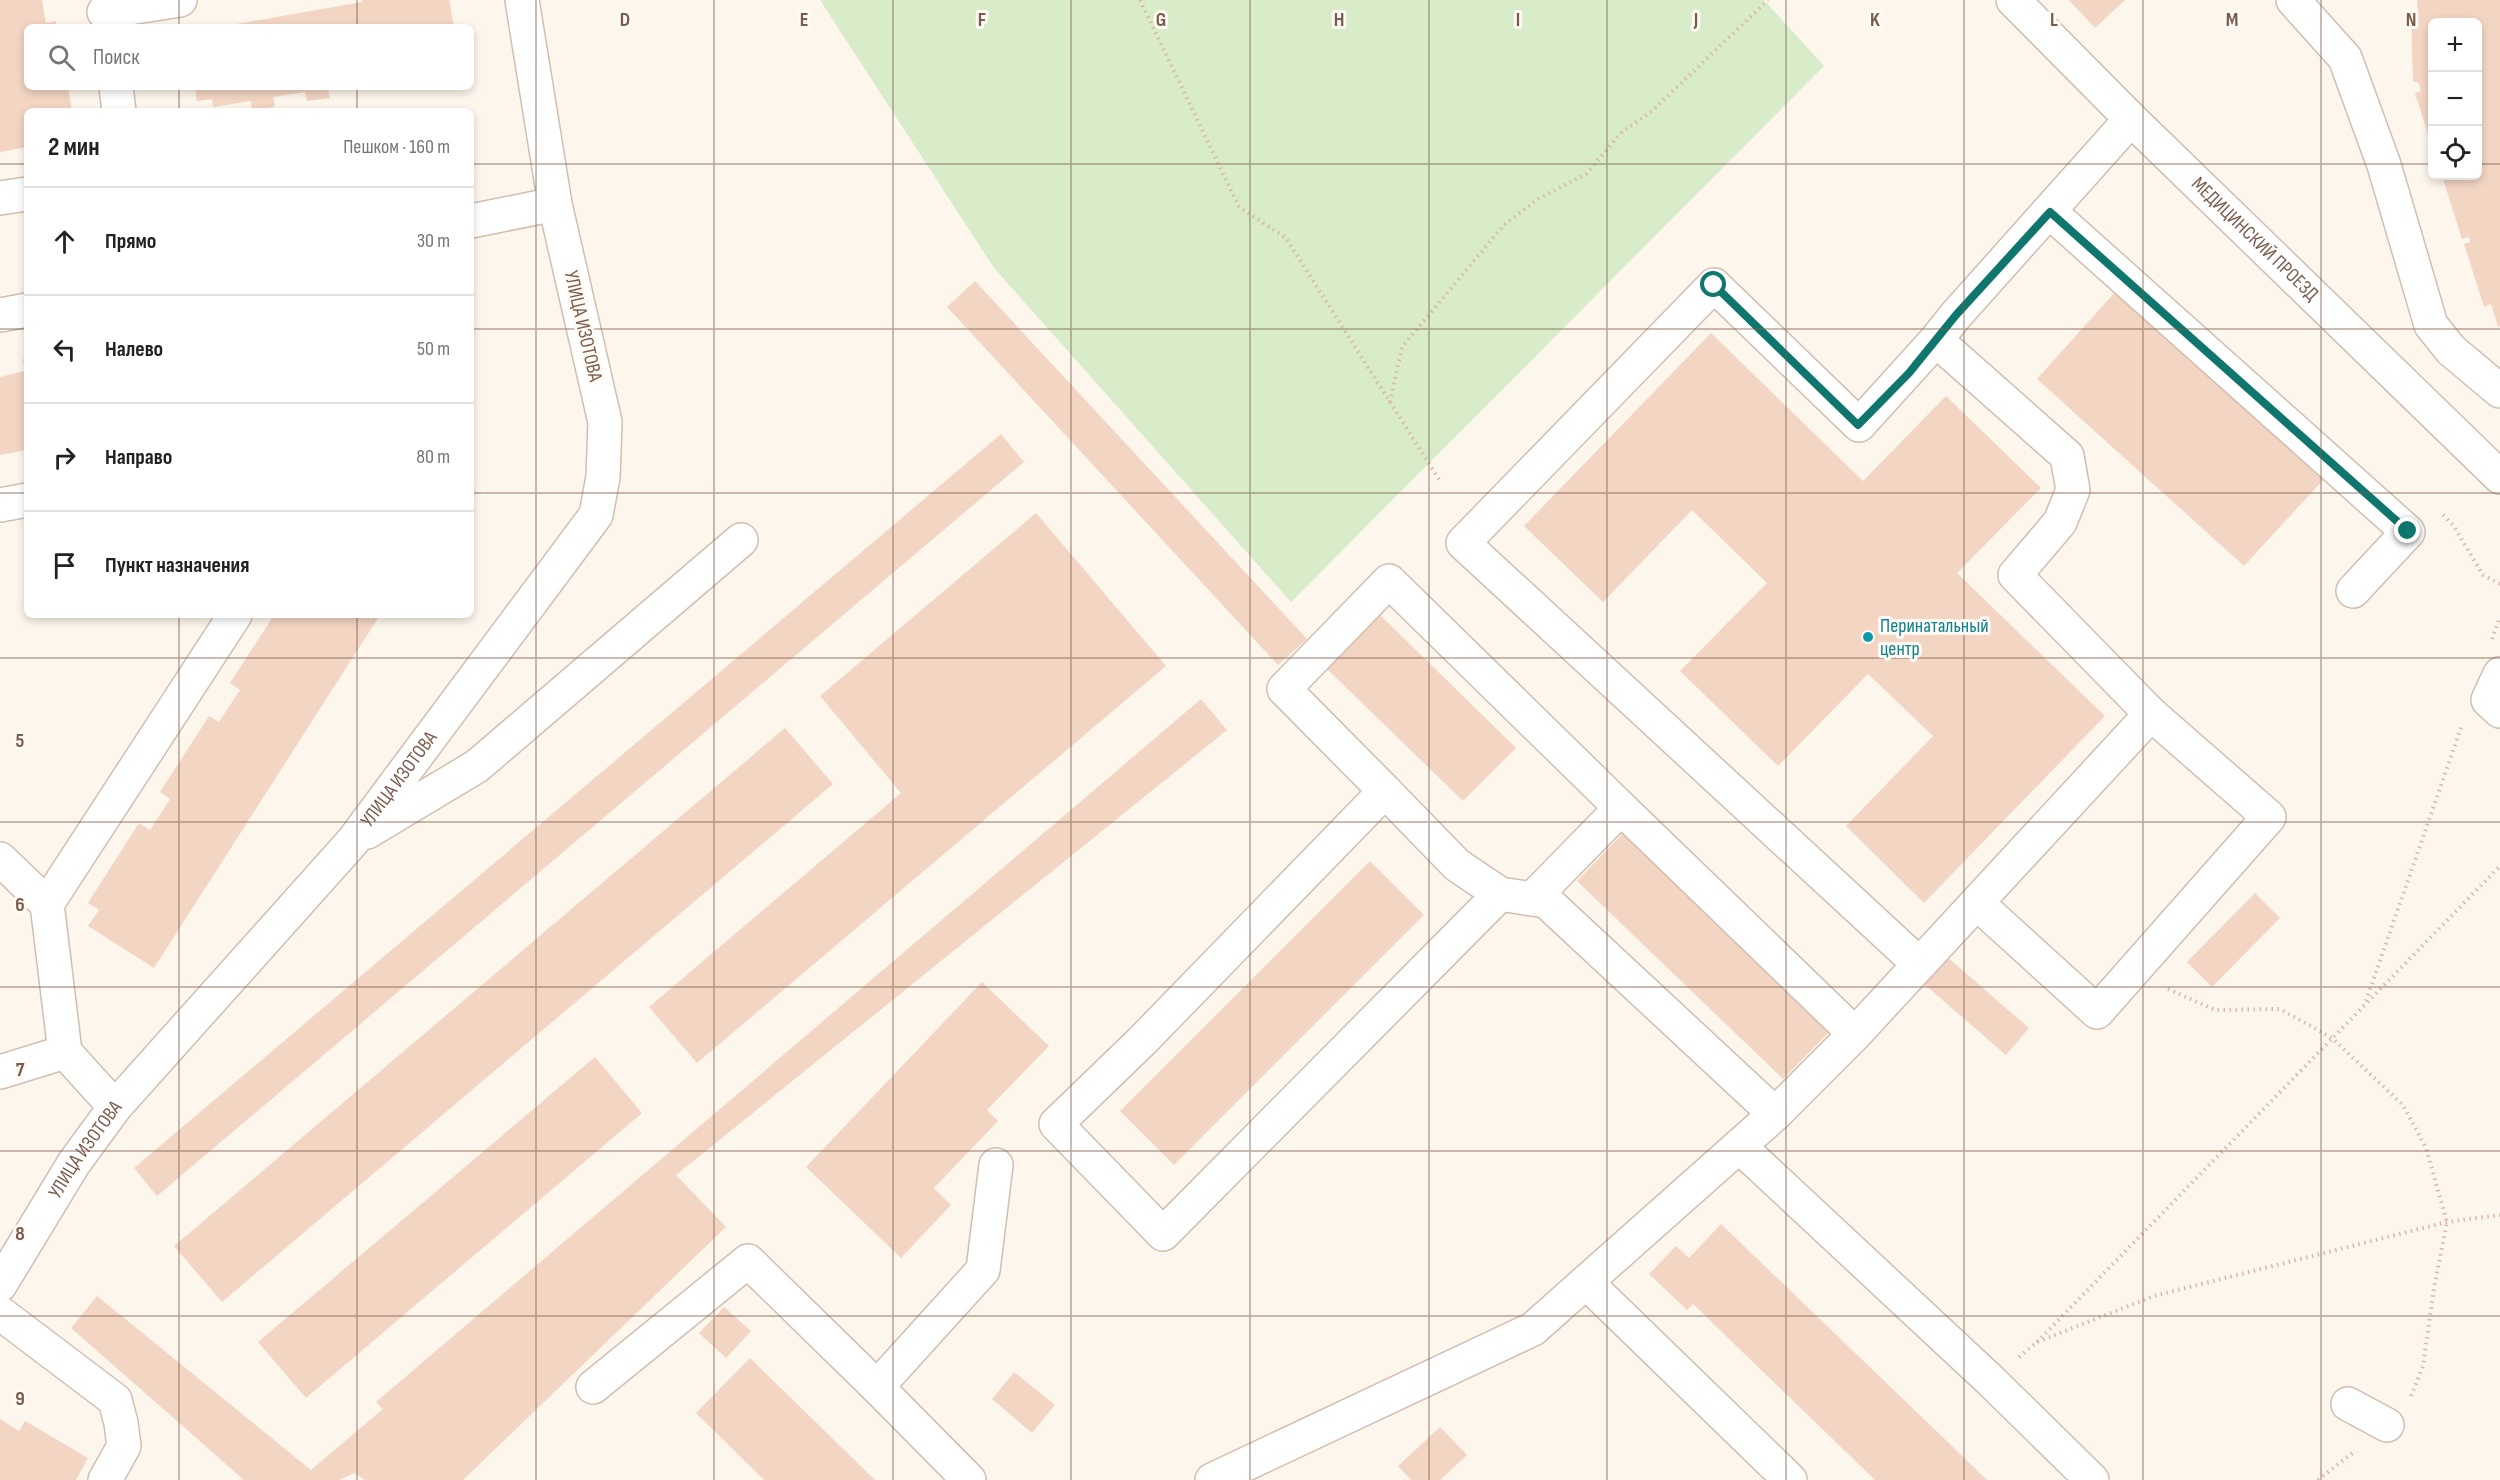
<!DOCTYPE html>
<html lang="ru">
<head>
<meta charset="utf-8">
<style>
	:root { --surface:#fff; --page:#f6f6f6; --text:#222; --muted:#767676; --line:#e0e0e0 }
	body { margin:0; font-family:"Sofia Sans Condensed",sans-serif; background:var(--page); color:var(--text) }
	.controls { position:absolute; right:18px; top:18px; display:grid; overflow:hidden; border-radius:9px; box-shadow:0 3px 9px #0003 }
	.controls button { width:54px; height:54px; display:grid; place-items:center; padding:0; border:0; border-bottom:2px solid var(--line); background:var(--surface); color:var(--text); font:30px sans-serif }
	.stop { position:absolute; width:18px; height:18px; margin:-14px; border:4px solid #0f766e; border-radius:50%; background:#fff }
	.stop.end { background:#0f766e; border-color:#fff; box-shadow:0 2px 6px #0008 }
	.list { margin:0; padding:0; list-style:none }
	h2 { display:flex; justify-content:space-between; align-items:center; height:78px; margin:0; padding:0 24px; font-size:26px }
	h2 small { font-size:20px; font-weight:400; color:var(--muted) }
	.list li { display:grid; grid-template-columns:39px 1fr auto; gap:18px; align-items:center; box-sizing:border-box; height:108px; padding:0 24px; border-top:2px solid var(--line) }
	.list b { display:block; font-size:22px; white-space:nowrap }
	.list em { font-size:20px; font-style:normal; color:var(--muted) }
	.icon { flex:none; width:33px; height:33px; fill:none; stroke:currentColor; stroke-width:2; stroke-linecap:round; stroke-linejoin:round }
	.map { position:relative; flex:none; width:2500px; height:1480px; overflow:hidden }
	.search { position:absolute; background:var(--surface); box-shadow:0 3px 9px #0003; left:24px; top:24px; width:450px; height:66px; display:flex; align-items:center; gap:15px; box-sizing:border-box; padding:0 21px; border-radius:9px; color:var(--muted); font-size:22px }
	.panel { position:absolute; background:var(--surface); box-shadow:0 3px 9px #0003; left:24px; top:108px; width:450px; height:510px; border-radius:9px }
	.map>svg:first-child { display:block }
</style>
</head>
<body>
<div class="map">
<svg width="2500" height="1480" viewBox="0 0 2500 1480">
	<rect width="100%" height="100%" fill="#fdf6ec"/>
	<path fill="#d8ecc9" d="M 820,0 L 1764,0 L 1824,66 L 1291,602 L 994,268 Z"/>
	<g fill="#f3d5c3">
		<path d="M 0,0 L 42,0 L 46,23 L 56,21 L 57,27 L 27,27 L 27,87 L 68,87 L 72,111 L 27,111 L 27,147 L 0,152 Z"/>
		<path d="M 362,0 L 449,0 L 454,27 L 219,27 L 362,2 Z"/>
		<path d="M 2069,0 L 2125,0 L 2095,28 Z"/>
		<path d="M 2417,0 L 2500,0 L 2500,326 L 2498,327 L 2491,304 L 2484,307 L 2464,244 L 2470,242 L 2469,237 L 2462,239 L 2442,176 L 2478,176 L 2478,22 L 2432,22 L 2432,146 L 2415,93 L 2421,91 L 2418,82 L 2413,82 L 2411,16 L 2418,16 Z"/>
		<path d="M 195,87 L 328,87 L 330,98 L 307,101 L 305,92 L 273,97 L 275,107 L 252,110 L 251,101 L 213,107 L 212,99 L 197,101 Z"/>
		<path d="M 975,281 L 1307,639 L 1278,665 L 947,307 Z"/>
		<path d="M 2115,292 L 2323,480 L 2244,566 L 2037,379 Z"/>
		<path d="M 1711,333 L 1863,481 L 1946,396 L 2041,488 L 1957,573 L 2105,716 L 1924,903 L 1846,826 L 1933,736 L 1868,674 L 1778,766 L 1680,671 L 1767,583 L 1692,510 L 1603,602 L 1524,526 Z"/>
		<path d="M 27,358 L 27,450 L 0,455 L 0,377 L 25,371 L 23,359 Z"/>
		<path d="M 1001,434 L 1024,462 L 157,1196 L 134,1168 Z"/>
		<path d="M 1036,513 L 1166,666 L 697,1063 L 649,1007 L 901,793 L 820,696 Z"/>
		<path d="M 1377,612 L 1516,748 L 1463,801 L 1324,666 Z"/>
		<path d="M 274,615 L 380,615 L 154,968 L 88,926 L 99,910 L 88,903 L 139,823 L 150,830 L 170,799 L 160,792 L 209,716 L 219,722 L 240,690 L 230,683 Z"/>
		<path d="M 1201,699 L 1227,730 L 676,1175 L 726,1227 L 463,1480 L 365,1480 L 354,1473 L 339,1480 L 244,1480 L 71,1328 L 97,1296 L 311,1470 L 383,1409 L 376,1402 Z"/>
		<path d="M 785,728 L 833,784 L 222,1302 L 174,1246 Z"/>
		<path d="M 1629,827 L 1835,1026 L 1783,1079 L 1577,881 Z"/>
		<path d="M 1370,861 L 1424,915 L 1174,1165 L 1120,1111 Z"/>
		<path d="M 2255,893 L 2280,918 L 2212,987 L 2187,962 Z"/>
		<path d="M 1947,957 L 2029,1028 L 2006,1055 L 1924,984 Z"/>
		<path d="M 982,982 L 1049,1046 L 987,1110 L 998,1121 L 934,1188 L 951,1205 L 901,1258 L 806,1167 Z"/>
		<path d="M 595,1057 L 642,1113 L 306,1398 L 258,1342 Z"/>
		<path d="M 1721,1224 L 1955,1449 L 1987,1480 L 1875,1480 L 1693,1304 L 1687,1310 L 1649,1274 L 1676,1246 L 1689,1258 Z"/>
		<path d="M 724,1307 L 751,1331 L 726,1358 L 699,1333 Z"/>
		<path d="M 750,1358 L 875,1480 L 764,1480 L 696,1413 Z"/>
		<path d="M 1014,1372 L 1055,1405 L 1032,1433 L 992,1399 Z"/>
		<path d="M 0,1419 L 19,1431 L 25,1421 L 88,1458 L 76,1480 L 0,1480 Z"/>
		<path d="M 1440,1427 L 1467,1455 L 1440,1480 L 1411,1480 L 1398,1466 Z"/>
	</g>
	<g fill="none" stroke-linecap="round" stroke-linejoin="round">
		<defs>
			<g id="minor">
				<path id="s1" d="M 2013,0 L 2131,119 L 2500,477"/>
				<path d="M 2293,0 L 2345,58 L 2384,165 L 2431,325 L 2451,350 L 2500,391"/>
				<path d="M 104,12 L 180,0"/>
				<path d="M 116,87 L 119,111"/>
				<path d="M 0,198 L 27,194"/>
				<path d="M 2050,212 L 2408,532 L 2353,591"/>
				<path d="M 471,221 L 555,204"/>
				<path d="M 0,315 L 27,310"/>
				<path d="M 1936,340 L 1956,315 L 2131,119"/>
				<path d="M 0,505 L 27,500"/>
				<path d="M 2500,674 L 2488,700 L 2500,711"/>
				<path d="M 1385,791 L 1284,689 L 1389,581 L 1621,808"/>
				<path d="M 367,832 L 477,766 L 741,540"/>
				<path d="M 0,859 L 47,904"/>
				<path d="M 1532,899 L 1621,808 L 1855,1034 L 1775,1114"/>
				<path d="M 1977,903 L 2097,1012 L 2269,817 L 2151,714"/>
				<path d="M 1855,1034 L 2151,714 L 2015,575 L 2060,522 L 2073,490 L 2067,456 L 1936,340 L 1859,425 L 1714,285 L 1463,543 L 1919,964"/>
				<path d="M 0,1072 L 65,1052"/>
				<path d="M 115,1107 L 65,1052 L 47,904 L 235,615"/>
				<path d="M 1739,1146 L 1990,1380 L 2092,1480"/>
				<path d="M 1586,1282 L 1790,1480"/>
				<path id="s2" d="M 0,1285 L 74,1163 L 115,1107 L 353,841 L 596,515 L 603,477 L 605,422 L 555,204 L 522,0"/>
				<path d="M 0,1313 L 115,1400 L 121,1423 L 124,1446 L 105,1480"/>
				<path d="M 593,1387 L 748,1261 L 877,1387"/>
				<path d="M 2348,1404 L 2387,1425"/>
				<path d="M 969,1480 L 877,1387 L 983,1270 L 996,1165"/>
				<path d="M 1212,1480 L 1533,1329 L 1775,1114 L 1546,901 L 1500,894 L 1457,865 L 1385,791 L 1142,1041 L 1056,1124 L 1163,1234 L 1500,894"/>
			</g>
		</defs>
		<use href="#minor" stroke="#d1beb0" stroke-width="36"/>
		<g stroke="#d9b8a5" stroke-width="4" stroke-dasharray="1.5 4.5" stroke-linecap="butt">
			<path d="M 1140,0 L 1239,207 L 1286,238 L 1440,481"/>
			<path d="M 1390,402 L 1402,347 L 1504,225 L 1538,199 L 1586,174 L 1622,132 L 1652,111 L 1768,0"/>
			<path d="M 2443,515 L 2453,525 L 2483,575 L 2500,584"/>
			<path d="M 2492,639 L 2500,617"/>
			<path d="M 2168,989 L 2215,1010 L 2280,1009 L 2332,1038 L 2403,1105 L 2426,1148 L 2447,1222 L 2434,1288 L 2423,1366 L 2410,1399"/>
			<path d="M 2366,1001 L 2462,725"/>
			<path d="M 2037,1342 L 2500,866"/>
			<path d="M 2019,1357 L 2037,1342 L 2154,1296 L 2447,1222 L 2500,1215"/>
			<path d="M 2318,1480 L 2355,1451"/>
		</g>
		<use href="#minor" stroke="#fff" stroke-width="33"/>
	</g>
	<g fill="none" stroke-linecap="round" stroke-linejoin="round">
		<path stroke="#0f766e" stroke-width="8" d="M 1714,285 L 1858,425 L 1909,373 L 1956,315 L 2050,212 L 2408,531"/>
	</g>
	<path fill="none" stroke="#7a5c4d" stroke-width="1.5" stroke-opacity="0.55" d="M 179,0 L 179,27M 357,0 L 357,27M 536,0 L 536,1480M 714,0 L 714,1480M 893,0 L 893,1480M 1071,0 L 1071,1480M 1250,0 L 1250,1480M 1429,0 L 1429,1480M 1607,0 L 1607,1480M 1786,0 L 1786,1480M 1964,0 L 1964,1480M 2143,0 L 2143,1480M 2321,0 L 2321,1480M 179,87 L 179,111M 357,87 L 357,111M 0,164 L 27,164M 471,164 L 2432,164M 2478,164 L 2500,164M 0,329 L 27,329M 471,329 L 2500,329M 0,493 L 27,493M 471,493 L 2500,493M 179,615 L 179,1480M 357,615 L 357,1480M 0,658 L 2500,658M 0,822 L 2500,822M 0,987 L 2500,987M 0,1151 L 2500,1151M 0,1316 L 2500,1316"/>
	<circle fill="#0f9aa8" stroke="#fffaf3" stroke-width="2" cx="1868" cy="637" r="6"/>
	<g text-anchor="middle" dominant-baseline="central" stroke-width="6" stroke-linejoin="round" paint-order="stroke">
		<g font-size="20" fill="#7a5c4d" stroke="#fffaf3">
			<text stroke="none"><textPath href="#s1" startOffset="340">МЕДИЦИНСКИЙ ПРОЕЗД</textPath></text>
			<text transform="translate(583 326) rotate(77)">УЛИЦА ИЗОТОВА</text>
			<text stroke="none"><textPath href="#s2" startOffset="646">УЛИЦА ИЗОТОВА</textPath></text>
			<text stroke="none"><textPath href="#s2" startOffset="160">УЛИЦА ИЗОТОВА</textPath></text>
		</g>
		<g font-size="20" fill="#0d838f" stroke="#fffaf3" text-anchor="start">
			<text x="1880" y="626">Перинатальный<tspan x="1880" dy="23">центр</tspan></text>
		</g>
	</g>
	<g font-size="20" text-anchor="middle" font-weight="bold" fill="#7a5c4d" stroke="#fffaf3" stroke-width="6" stroke-linejoin="round" paint-order="stroke">
		<text x="625" y="26">D</text>
		<text x="804" y="26">E</text>
		<text x="982" y="26">F</text>
		<text x="1161" y="26">G</text>
		<text x="1339" y="26">H</text>
		<text x="1518" y="26">I</text>
		<text x="1696" y="26">J</text>
		<text x="1875" y="26">K</text>
		<text x="2054" y="26">L</text>
		<text x="2232" y="26">M</text>
		<text x="2411" y="26">N</text>
		<text x="20" y="747">5</text>
		<text x="20" y="911">6</text>
		<text x="20" y="1076">7</text>
		<text x="20" y="1240">8</text>
		<text x="20" y="1405">9</text>
	</g>
</svg>
<div class="controls">
<button>+</button>
<button>−</button>
<button><svg class="icon" aria-label="locate" viewBox="0 0 24 24"><circle cx="12" cy="12" r="6"/><path d="M12 2v4M12 18v4M2 12h4M18 12h4"/></svg></button>
</div>
<div class="stop" style="left:1714px;top:285px"></div>
<div class="stop end" style="left:2408px;top:531px"></div>
<div class="search"><svg class="icon" aria-label="search" viewBox="0 0 24 24"><circle cx="10" cy="10" r="6"/><path d="M15 15l6 6"/></svg>Поиск</div>
<section class="panel">
<h2>2 мин<small>Пешком · 160 m</small></h2>
<ul class="list">
<li><svg class="icon" aria-label="ahead" viewBox="0 0 24 24"><path d="M12 20V5M6 11l6-6 6 6"/></svg><div><b>Прямо</b></div><em>30 m</em></li>
<li><svg class="icon" aria-label="left" viewBox="0 0 24 24"><path d="M17 20v-9H6M10 6l-5 5 5 5"/></svg><div><b>Налево</b></div><em>50 m</em></li>
<li><svg class="icon" aria-label="right" viewBox="0 0 24 24"><path d="M7 20v-9h11M14 6l5 5-5 5"/></svg><div><b>Направо</b></div><em>80 m</em></li>
<li><svg class="icon" aria-label="arrive" viewBox="0 0 24 24"><path d="M6 21V4h12l-3 4 3 4H6"/></svg><div><b>Пункт назначения</b></div></li>
</ul>
</section>
</div>
</body>
</html>
